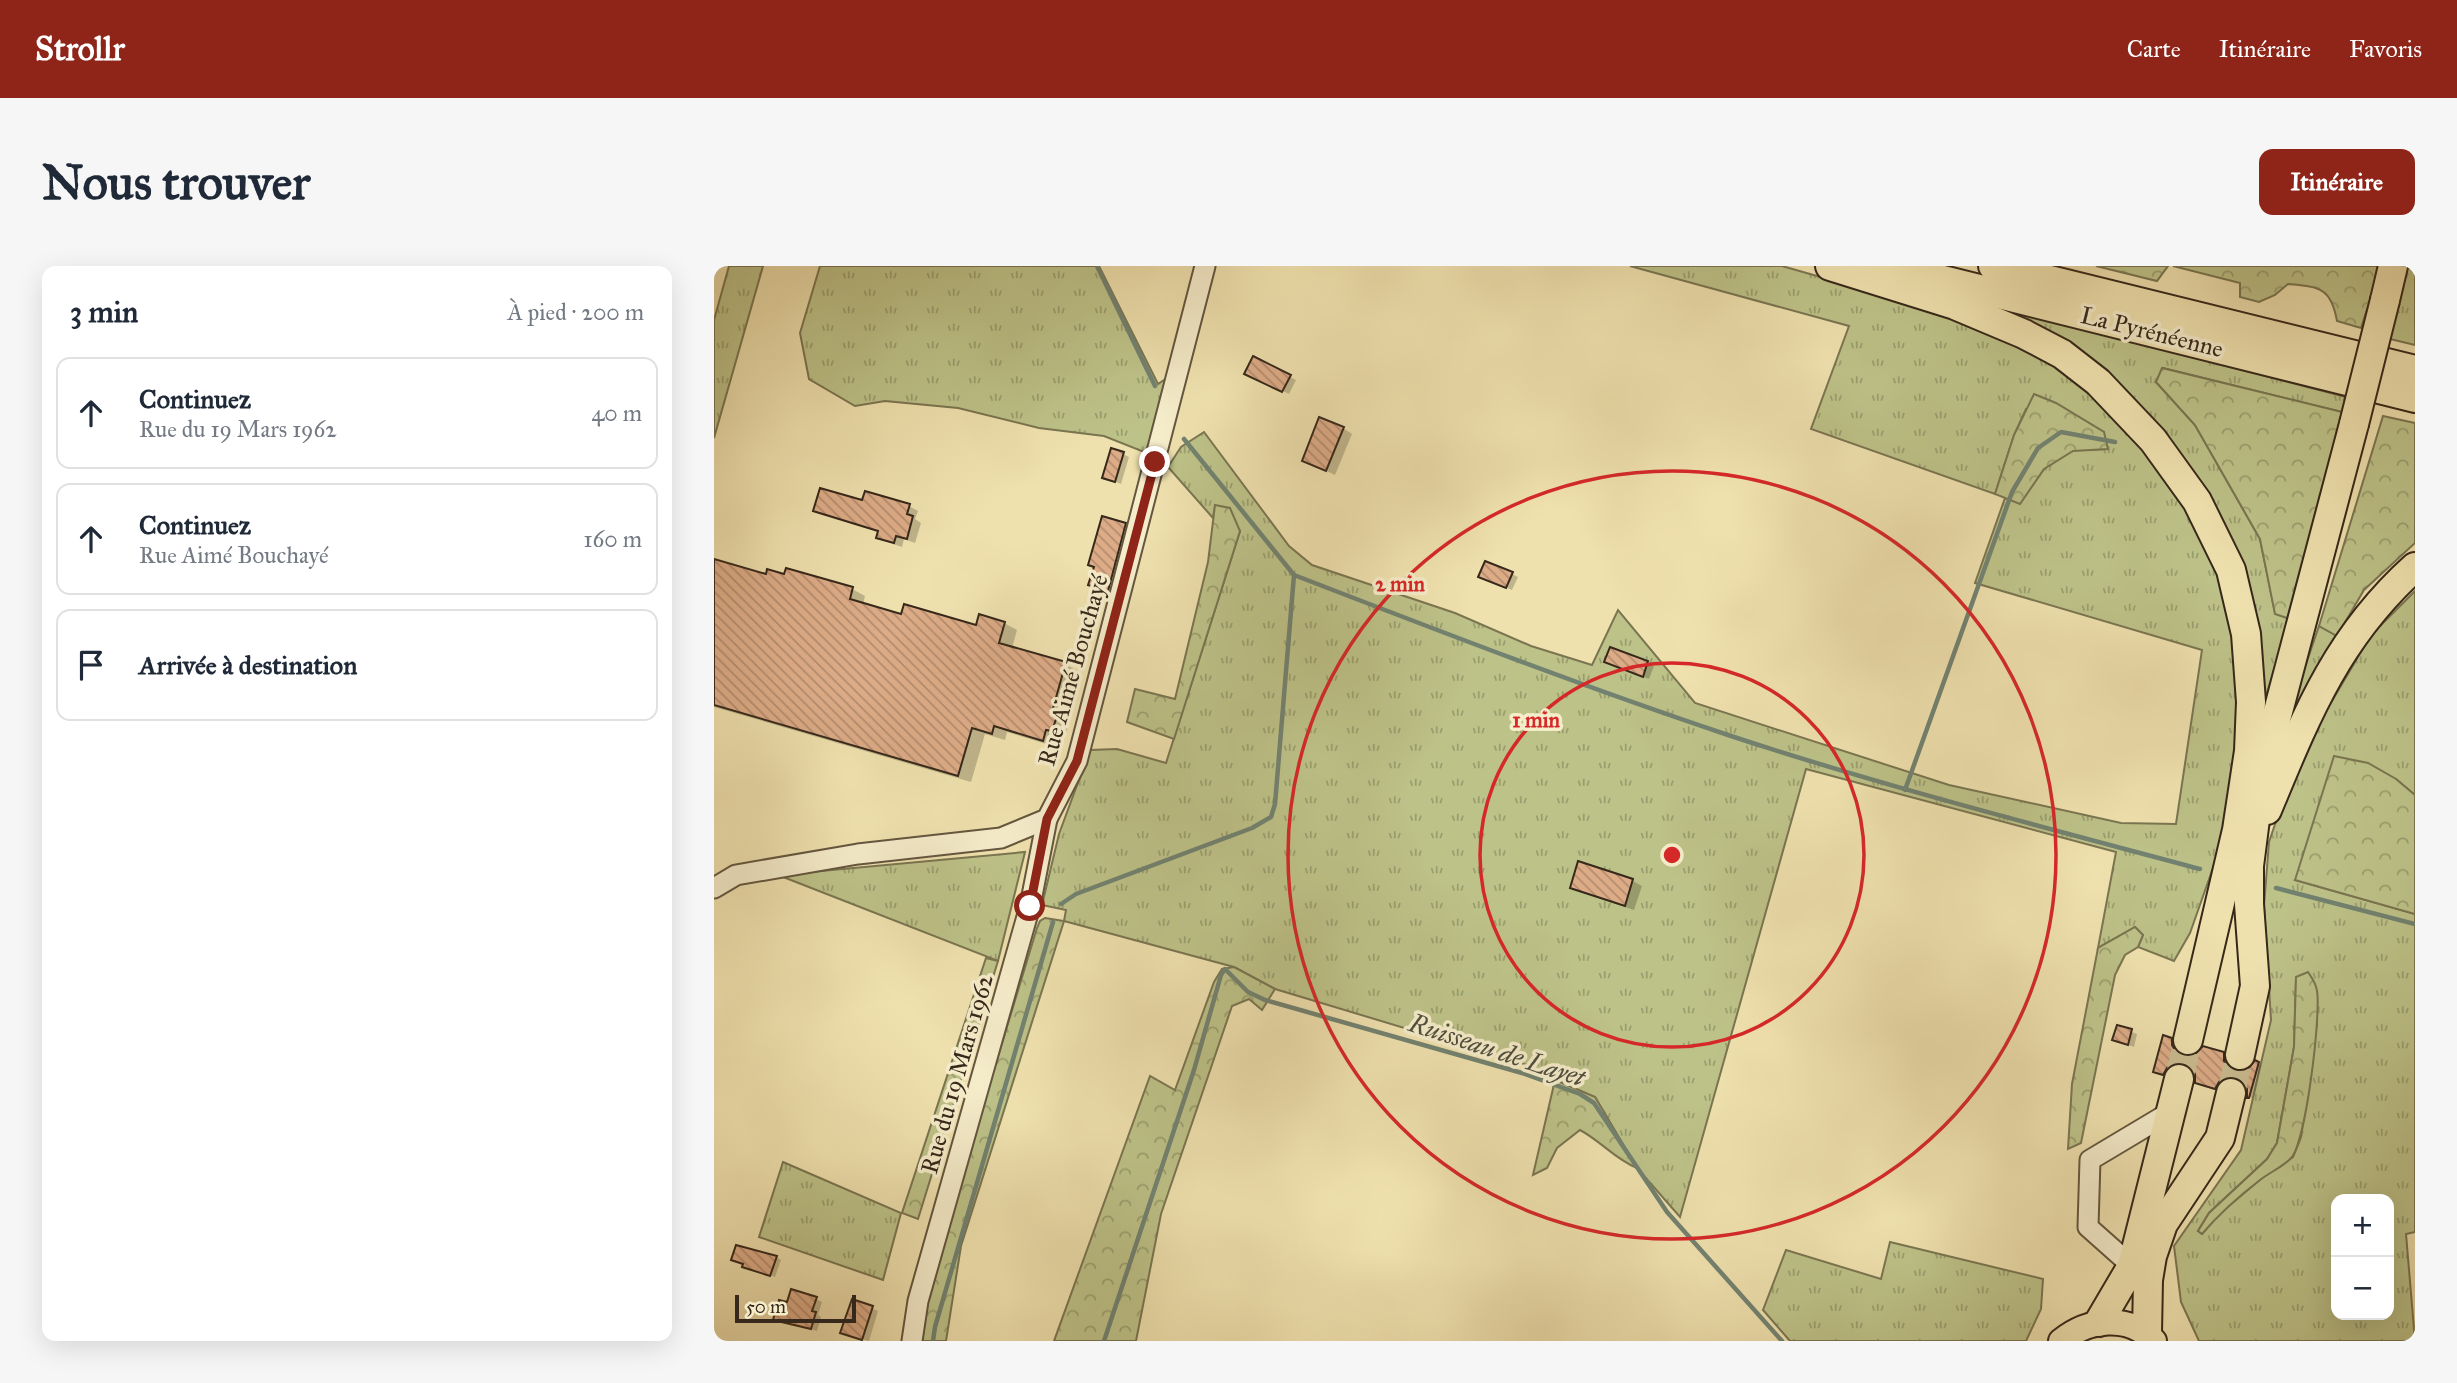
<!DOCTYPE html>
<html lang="fr">
<head>
<meta charset="utf-8">
<style>
	:root { --surface:#fff; --page:#f6f6f7; --text:#1f2937; --muted:#747a83; --line:#e0e1e3; --accent:#8f2418 }
	body { margin:0; font-family:"IM FELL Great Primer",serif; background:var(--page); color:var(--text) }
	.controls { position:absolute; right:21px; bottom:21px; display:grid; overflow:hidden; border-radius:14px; box-shadow:0 7px 28px #0002 }
	.controls button { width:63px; height:63px; display:grid; place-items:center; padding:0; border:0; border-bottom:2px solid var(--line); background:var(--surface); color:var(--text); font:35px sans-serif }
	.scale { position:absolute; left:21px; bottom:18px; width:121px; box-sizing:border-box; padding-left:7px; border:4px solid #36281a; border-top:0; font-size:19px; line-height:24px; white-space:nowrap; color:#36281a; -webkit-text-stroke:5px #f5ecca; paint-order:stroke }
	.stop { position:absolute; width:21px; height:21px; margin:-16px; border:5px solid #8f2418; border-radius:50%; background:#fff }
	.stop.end { background:#8f2418; border-color:#fff; box-shadow:0 2px 7px #0008 }
	.list { margin:0; padding:0; list-style:none }
	h2 { display:flex; justify-content:space-between; align-items:center; height:91px; margin:0; padding:0 28px; font-size:30px }
	h2 small { font-size:23px; font-weight:400; color:var(--muted) }
	.list li { display:grid; grid-template-columns:46px 1fr auto; gap:21px; align-items:center; box-sizing:border-box; height:112px; margin:0 14px 14px; padding:0 14px; border:2px solid var(--line); border-radius:14px }
	.list b { display:block; font-size:26px; white-space:nowrap }
	.list p { margin:0; font-size:23px; white-space:nowrap; color:var(--muted) }
	.list em { font-size:23px; font-style:normal; color:var(--muted) }
	.icon { flex:none; width:38px; height:38px; fill:none; stroke:currentColor; stroke-width:2; stroke-linecap:round; stroke-linejoin:round }
	.map { position:relative; flex:none; width:1701px; height:1075px; overflow:hidden; border-radius:14px }
	header { display:flex; align-items:center; gap:42px; box-sizing:border-box; height:98px; padding:0 35px; background:var(--accent); color:#fff }
	header strong { font-size:33px }
	nav { display:flex; gap:38px; margin-inline-start:auto; font-size:24px }
	.intro { display:flex; align-items:center; justify-content:space-between; box-sizing:border-box; height:168px; padding:0 42px }
	h1 { margin:0; font-size:49px }
	.button { padding:18px 32px; border-radius:14px; background:var(--accent); color:#fff; font-size:24px; font-weight:700 }
	main { display:flex; gap:42px; padding:0 42px }
	aside { flex:1; background:var(--surface); border-radius:14px; box-shadow:0 7px 28px #0002 }
	.map>svg:first-child { display:block }
</style>
</head>
<body>
<header>
<strong>Strollr</strong>
<nav><a>Carte</a><a>Itinéraire</a><a>Favoris</a></nav>
</header>
<div class="intro"><h1>Nous trouver</h1><a class="button">Itinéraire</a></div>
<main>
<aside>
<h2>3 min<small>À pied · 200 m</small></h2>
<ul class="list">
<li><svg class="icon" aria-label="ahead" viewBox="0 0 24 24"><path d="M12 20V5M6 11l6-6 6 6"/></svg><div><b>Continuez</b><p>Rue du 19 Mars 1962</p></div><em>40 m</em></li>
<li><svg class="icon" aria-label="ahead" viewBox="0 0 24 24"><path d="M12 20V5M6 11l6-6 6 6"/></svg><div><b>Continuez</b><p>Rue Aimé Bouchayé</p></div><em>160 m</em></li>
<li><svg class="icon" aria-label="arrive" viewBox="0 0 24 24"><path d="M6 21V4h12l-3 4 3 4H6"/></svg><div><b>Arrivée à destination</b></div></li>
</ul>
</aside>
<div class="map">
<svg width="1701" height="1075" viewBox="0 0 1701 1075">
	<defs>
		<pattern id="grass-tufts" width="24" height="20" patternUnits="userSpaceOnUse" patternTransform="scale(1.75)"><rect width="24" height="20" fill="#bdc288"/><path d="M3 7l-1-3M5 7V3M7 7l1-3M15 17l-1-3M17 17v-4M19 17l1-3" fill="none" stroke="#9a9e6e"/></pattern>
		<pattern id="forest-crowns" width="20" height="18" patternUnits="userSpaceOnUse" patternTransform="scale(1.75)"><rect width="20" height="18" fill="#bdc288"/><path d="M2 6a3 3 0 1 1 6 0M12 15a3 3 0 1 1 6 0" fill="none" stroke="#9a9e6e"/></pattern>
		<pattern id="building-back-hatch" width="6" height="6" patternUnits="userSpaceOnUse" patternTransform="scale(1.75)"><rect width="6" height="6" fill="#ddac87"/><path d="M-1 5l2 2M0 0l6 6M5-1l2 2" fill="none" stroke="#b48c6e"/></pattern>
	</defs>
	<rect width="100%" height="100%" fill="#efe1ae"/>
	<filter id="stains"><feTurbulence type="fractalNoise" baseFrequency=".00286" numOctaves="4"/><feColorMatrix values="0 0 0 0 .2 0 0 0 0 .09 0 0 0 0 .02 0 0 0 .5 -.17"/></filter>
	<radialGradient id="worn" r=".72"><stop offset=".6" stop-color="#630" stop-opacity="0"/><stop offset="1" stop-color="#630" stop-opacity=".3"/></radialGradient>
	<g fill="url(#grass-tufts)" stroke="#7a7551" stroke-width="2" fill-rule="evenodd">
		<path d="M 15,0 L 49,0 L 0,172 L 0,54 Z"/>
		<path d="M 106,0 L 385,0 L 444,118 L 453,112 L 435,188 L 390,170 L 325,162 L 244,142 L 171,135 L 141,140 L 95,113 L 86,67 Z"/>
		<path d="M 916,0 L 1068,0 L 1240,49 L 1345,100 L 1390,135 L 1420,168 L 1467,236 L 1503,303 L 1521,373 L 1527,454 L 1522,525 L 1506,582 L 1476,667 L 1460,695 L 1424,681 L 1429,669 L 1421,661 L 1384,682 L 1402,586 L 1092,503 L 966,951 L 923,902 L 881,831 L 841,814 L 813,799 L 561,723 L 520,701 L 350,655 L 352,644 L 328,639 L 345,568 L 376,484 L 403,483 L 452,497 L 526,265 L 501,240 L 499,252 L 454,201 L 467,181 L 490,166 L 575,280 L 598,299 L 741,347 L 817,380 L 878,399 L 904,344 L 981,437 L 1235,519 L 1407,557 L 1462,558 L 1488,384 L 1261,317 L 1291,232 L 1306,237 L 1330,203 L 1359,184 L 1393,183 L 1312,143 L 1300,169 L 1281,228 L 1097,163 L 1135,60 Z"/>
		<path d="M 1694,0 L 1701,0 L 1701,79 L 1676,73 Z"/>
		<path d="M 1284,41 L 1632,131 L 1628,146 L 1449,102 L 1442,116 L 1481,159 L 1546,273 L 1561,347 L 1576,353 L 1551,433 L 1545,432 L 1537,354 L 1445,171 L 1282,45 Z"/>
		<path d="M 1701,325 L 1701,529 L 1682,513 L 1581,614 L 1701,648 L 1701,966 L 1692,968 L 1701,1075 L 1485,1075 L 1467,1036 L 1460,980 L 1527,884 L 1557,754 L 1550,640 L 1555,576 L 1573,523 L 1593,477 L 1657,369 ZM 1582,711 L 1603,758 L 1587,871 L 1579,891 L 1548,912 L 1503,950 L 1488,968 L 1484,965 L 1495,947 L 1553,893 L 1563,877 L 1580,781 ZM 1622,933 L 1675,933 L 1675,1049 L 1622,1049 Z"/>
		<path d="M 1605,360 L 1623,370 L 1584,445 L 1577,442 Z"/>
		<path d="M 311,586 L 284,695 L 64,609 Z"/>
		<path d="M 69,896 L 187,947 L 169,1014 L 45,971 Z"/>
		<path d="M 1176,976 L 1329,1013 L 1327,1043 L 1312,1075 L 1076,1075 L 1049,1044 L 1072,984 L 1167,1013 Z"/>
	</g>
	<g fill="url(#forest-crowns)" stroke="#7a7551" stroke-width="2">
		<path d="M 1382,0 L 1454,0 L 1443,15 Z"/>
		<path d="M 1459,0 L 1667,0 L 1647,62 L 1623,55 C 1617,21 1605,21 1574,18 L 1561,29 L 1545,36 L 1526,31 L 1526,17 Z"/>
		<path d="M 1448,102 L 1628,146 L 1576,353 L 1561,348 L 1546,273 L 1481,159 L 1442,116 Z"/>
		<path d="M 1320,128 L 1342,137 L 1390,166 L 1394,183 L 1359,185 L 1330,203 L 1306,238 L 1281,228 L 1300,169 Z"/>
		<path d="M 1669,150 L 1701,157 L 1701,277 L 1650,324 L 1623,370 L 1605,360 Z"/>
		<path d="M 501,239 L 516,242 L 526,265 L 460,473 L 413,456 L 421,423 L 461,433 L 494,296 Z"/>
		<path d="M 1620,490 L 1654,497 L 1682,513 L 1701,529 L 1701,648 L 1581,614 Z"/>
		<path d="M 331,652 L 350,655 L 247,980 L 232,1075 L 204,1075 L 210,1034 L 323,662 L 326,655 Z"/>
		<path d="M 1421,661 L 1429,669 L 1424,681 L 1411,689 L 1401,709 L 1367,877 L 1354,883 L 1358,818 L 1384,682 Z"/>
		<path d="M 272,692 L 284,695 L 204,953 L 188,947 Z"/>
		<path d="M 520,701 L 561,723 L 548,744 L 535,733 L 518,740 L 447,948 L 422,1075 L 340,1075 L 436,810 L 461,824 L 500,716 L 508,703 Z"/>
		<path d="M 1594,706 C 1598,712 1602,717 1603,725 C 1607,749 1592,877 1577,892 C 1569,901 1556,906 1546,914 C 1525,930 1505,948 1488,968 L 1484,965 L 1495,947 L 1553,893 L 1563,877 L 1580,781 L 1582,711 Z"/>
		<path d="M 841,814 L 881,831 L 923,902 C 901,893 888,876 866,864 L 843,882 L 833,902 L 819,909 Z"/>
	</g>
	<g fill="#0003">
		<path d="M 540,93 L 582,114 L 575,128 L 538,110 Z"/>
		<path d="M 629,162 L 638,168 L 621,209 L 590,194 Z"/>
		<path d="M 409,188 L 415,191 L 407,218 L 390,211 Z"/>
		<path d="M 149,237 L 195,240 L 204,245 L 201,253 L 207,257 L 201,277 L 190,273 L 188,281 L 173,276 L 164,271 L 166,266 L 110,249 L 101,244 Z"/>
		<path d="M 411,259 L 420,264 L 404,329 L 376,318 L 381,302 L 376,299 Z"/>
		<path d="M 0,295 L 53,310 L 138,323 L 151,330 L 149,338 L 189,350 L 263,361 L 290,357 L 303,364 L 298,382 L 351,398 L 364,405 L 350,453 L 355,456 L 351,471 L 345,469 L 342,481 L 293,466 L 291,474 L 271,468 L 257,516 L 0,441 Z"/>
		<path d="M 798,308 L 804,311 L 798,324 L 772,313 Z"/>
		<path d="M 897,383 L 940,400 L 935,413 L 898,399 Z"/>
		<path d="M 865,598 L 919,615 L 928,620 L 920,644 L 867,626 L 858,621 Z"/>
		<path d="M 1404,761 L 1423,768 L 1420,781 L 1400,774 Z"/>
		<path d="M 1457,773 L 1460,775 L 1461,782 L 1465,789 L 1469,792 L 1509,787 L 1512,789 L 1513,798 L 1518,805 L 1532,806 L 1542,796 L 1547,799 L 1538,832 L 1535,831 L 1535,823 L 1526,812 L 1515,812 L 1507,817 L 1504,823 L 1486,818 L 1482,807 L 1474,798 L 1463,798 L 1455,803 L 1452,809 L 1444,807 Z"/>
		<path d="M 62,991 L 67,994 L 61,1011 L 30,1000 Z"/>
		<path d="M 102,1033 L 108,1036 L 104,1049 L 107,1051 L 103,1065 L 61,1053 Z"/>
		<path d="M 139,1035 L 164,1045 L 155,1075 L 128,1067 Z"/>
	</g>
	<g fill="none" stroke-linecap="round" stroke-linejoin="round">
		<g stroke="#728270" stroke-width="4.5">
			<path d="M 383,0 L 441,120"/>
			<path d="M 470,173 L 580,309"/>
			<path d="M 580,309 C 725,365 870,421 1017,470 C 1172,521 1329,561 1486,603"/>
			<path d="M 1191,524 L 1298,226 L 1324,182 L 1347,166 L 1401,176"/>
			<path d="M 1562,622 L 1701,658"/>
			<path d="M 347,638 L 362,628 L 538,562 L 557,551 L 561,538 L 580,309"/>
			<path d="M 219,1075 L 221,1061 L 339,656"/>
			<path d="M 390,1075 L 480,804 L 507,709 L 511,703 L 534,726 L 551,734 L 808,807 L 866,828 L 880,837 L 953,946 L 1068,1075"/>
		</g>
	</g>
	<g fill="url(#building-back-hatch)" stroke="#36281a" stroke-width="2">
		<path d="M 539,90 L 577,109 L 568,126 L 530,108 Z"/>
		<path d="M 605,151 L 630,161 L 612,205 L 588,195 Z"/>
		<path d="M 397,182 L 410,186 L 401,216 L 388,212 Z"/>
		<path d="M 106,222 L 148,234 L 151,225 L 196,238 L 193,248 L 199,250 L 193,273 L 182,270 L 180,277 L 162,272 L 164,265 L 99,245 Z"/>
		<path d="M 388,250 L 412,257 L 394,325 L 374,319 L 380,301 L 374,299 Z"/>
		<path d="M 0,293 L 52,308 L 53,303 L 70,308 L 72,302 L 139,321 L 136,333 L 187,348 L 190,338 L 262,359 L 265,348 L 291,356 L 285,377 L 352,396 L 338,446 L 344,447 L 338,465 L 332,464 L 329,475 L 280,460 L 278,468 L 258,462 L 244,510 L 0,439 Z"/>
		<path d="M 771,295 L 799,306 L 792,322 L 764,311 Z"/>
		<path d="M 896,381 L 934,395 L 929,411 L 890,396 Z"/>
		<path d="M 864,595 L 919,613 L 911,640 L 856,622 Z"/>
		<path d="M 1403,759 L 1418,763 L 1414,779 L 1398,774 Z"/>
		<path d="M 1449,769 L 1458,772 L 1458,779 L 1462,786 L 1470,790 L 1479,790 L 1489,780 L 1510,786 L 1510,795 L 1515,802 L 1522,805 L 1532,805 L 1541,794 L 1545,796 L 1535,832 L 1533,832 L 1533,823 L 1529,816 L 1522,811 L 1512,811 L 1505,816 L 1501,823 L 1481,817 L 1481,808 L 1477,802 L 1470,797 L 1460,797 L 1453,802 L 1449,809 L 1439,806 Z"/>
		<path d="M 22,979 L 63,990 L 56,1010 L 28,1001 L 29,998 L 17,994 Z"/>
		<path d="M 77,1023 L 103,1031 L 98,1045 L 102,1046 L 97,1063 L 59,1054 L 65,1034 L 73,1036 Z"/>
		<path d="M 138,1033 L 159,1040 L 148,1074 L 126,1067 Z"/>
	</g>
	<g fill="none" stroke-linecap="round" stroke-linejoin="round">
		<g stroke="#cabc90" stroke-width="28" stroke-dasharray="28 14" stroke-linecap="butt">
			<path d="M 1465,813 L 1474,774"/>
			<path d="M 1517,827 L 1526,789"/>
		</g>
		<defs>
			<g id="minor">
				<path d="M 0,622 L 22,609 L 144,588 L 287,572 L 333,553 L 363,495 L 491,0"/>
				<path d="M 1418,1000 L 1374,961 L 1376,894 L 1458,845"/>
				<path d="M 198,1075 L 204,1035 L 316,640 L 333,553"/>
			</g>
			<path id="major" d="M 1347,1075 C 1374,1053 1415,1048 1440,1075"/>
			<g id="highway">
				<path d="M 1116,0 L 1241,39 L 1310,68 L 1348,88 L 1384,116 L 1439,174 L 1483,235 L 1517,304 L 1532,368 L 1537,436 L 1535,485 L 1523,564 L 1474,774"/>
				<path d="M 1279,0 L 1701,104"/>
				<path d="M 1177,1 L 1701,132"/>
				<path d="M 1671,34 L 1679,0"/>
				<path d="M 1553,544 C 1592,450 1623,371 1701,301"/>
				<path d="M 1526,789 L 1541,720 L 1535,638 L 1535,600 L 1546,514 L 1640,158"/>
				<path d="M 1385,1056 L 1418,1000 L 1465,813"/>
				<path d="M 1433,1067 L 1434,1014 L 1438,990 L 1449,958 L 1506,872 L 1517,827"/>
			</g>
		</defs>
		<use href="#minor" stroke="#64563f" stroke-width="23"/>
		<use href="#major" stroke="#36281a" stroke-width="28"/>
		<use href="#highway" stroke="#36281a" stroke-width="32"/>
		<use href="#minor" stroke="#f5ecca" stroke-width="19"/>
		<use href="#major" stroke="#efe1ae" stroke-width="24"/>
		<use href="#highway" stroke="#efe1ae" stroke-width="28"/>
		<defs>
			<path id="highway-bridge" d="M 1640,158 L 1671,34"/>
		</defs>
		<use href="#highway-bridge" stroke="#36281a" stroke-width="32" stroke-linecap="butt"/>
		<use href="#highway-bridge" stroke="#efe1ae" stroke-width="28"/>
	</g>
	<g fill="none" stroke-linecap="round" stroke-linejoin="round">
		<path stroke="#8f2418" stroke-width="9" d="M 316,640 L 333,553 L 363,495 L 441,196"/>
	</g>
	<g fill="none" stroke="#d62828" stroke-width="3.5">
		<circle cx="958" cy="589" r="192"/>
		<circle cx="958" cy="589" r="384"/>
	</g>
	<g text-anchor="middle" dominant-baseline="central" stroke-width="7" stroke-linejoin="round" paint-order="stroke">
		<g font-size="24" fill="#36281a" stroke="#f5ecca">
			<text transform="translate(1438 66) rotate(14)">La Pyrénéenne</text>
			<text transform="translate(359 404) rotate(-74)">Rue Aimé Bouchayé</text>
			<text transform="translate(243 808) rotate(-74)">Rue du 19 Mars 1962</text>
		</g>
		<g font-size="26" font-style="italic" fill="#4f4e3e" stroke="#f5ecca">
			<text transform="translate(783 784) rotate(18)">Ruisseau de Layet</text>
		</g>
	</g>
	<circle cx="958" cy="589" r="10" fill="#d62828" stroke="#f5ecca" stroke-width="3.5"/>
	<g font-size="21" text-anchor="middle" font-weight="bold" fill="#d62828" stroke="#f5ecca" stroke-width="7" stroke-linejoin="round" paint-order="stroke">
		<text x="686" y="325">2 min</text>
		<text x="822" y="461">1 min</text>
	</g>
	<rect width="100%" height="100%" filter="url(#stains)"/>
	<rect width="100%" height="100%" fill="url(#worn)"/>
</svg>
<div class="controls">
<button>+</button>
<button>−</button>
</div>
<div class="scale">50 m</div>
<div class="stop" style="left:316px;top:640px"></div>
<div class="stop end" style="left:441px;top:196px"></div>
</div>
</main>
</body>
</html>
